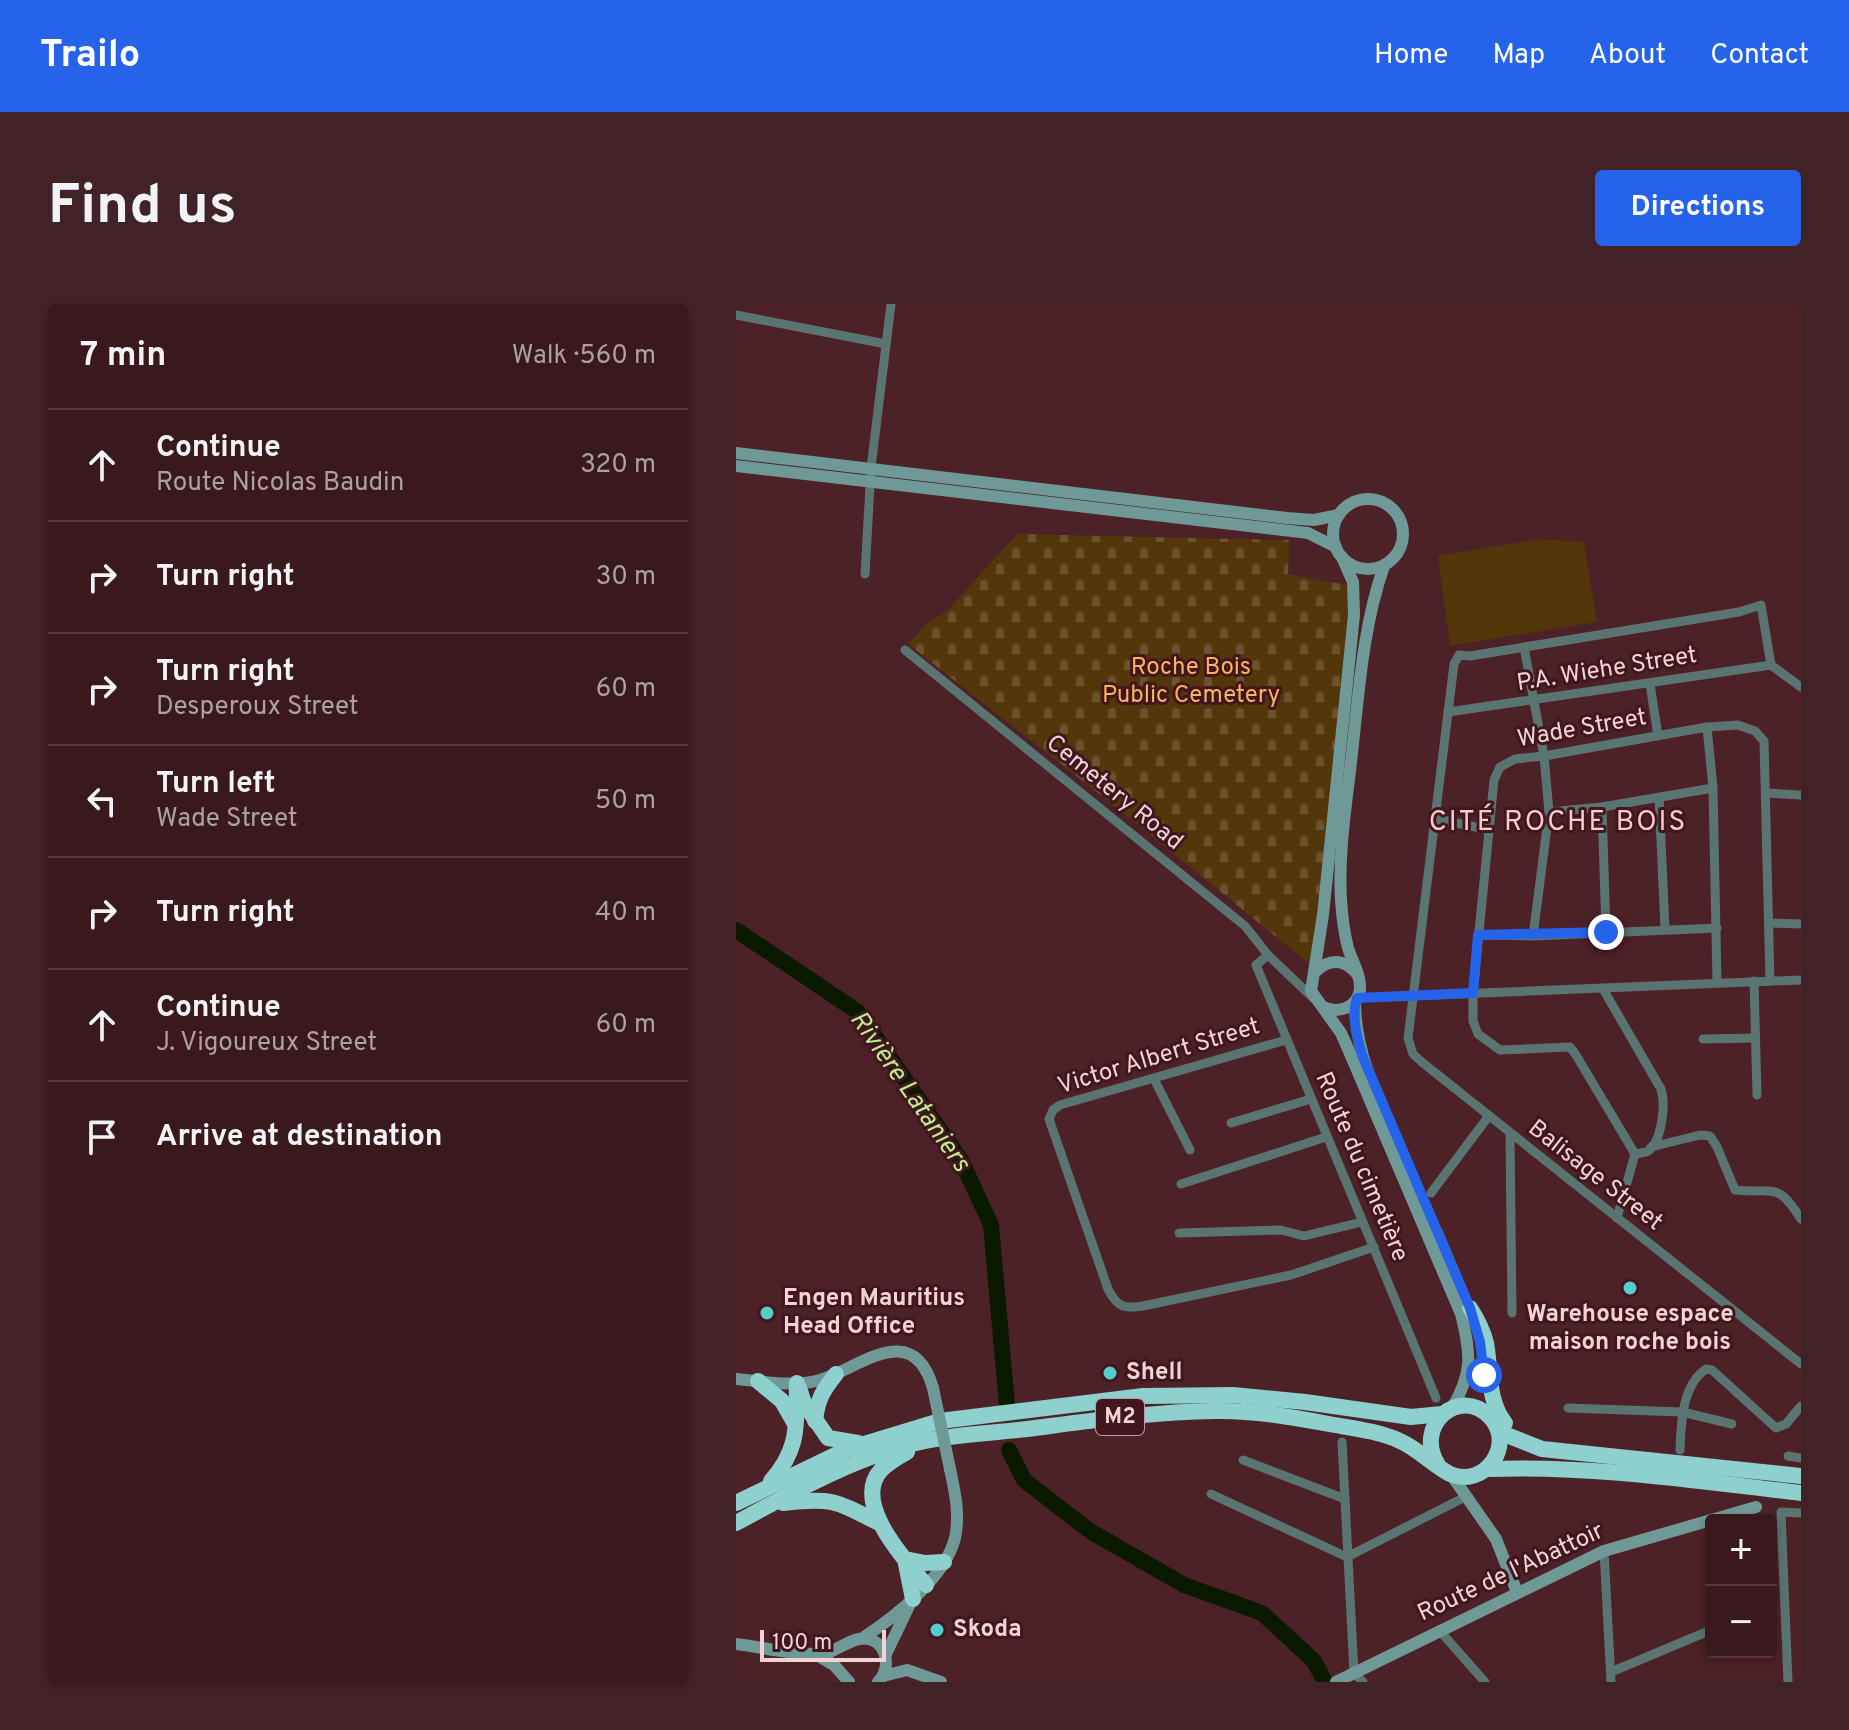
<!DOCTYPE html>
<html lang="en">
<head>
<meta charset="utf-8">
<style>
	:root { --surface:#3a191e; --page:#412227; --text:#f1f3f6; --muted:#aba0a4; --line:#54383c; --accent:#2563eb }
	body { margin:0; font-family:Overpass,sans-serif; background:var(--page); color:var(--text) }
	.controls { position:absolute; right:24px; bottom:24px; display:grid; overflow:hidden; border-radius:8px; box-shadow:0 4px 12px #0003 }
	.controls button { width:72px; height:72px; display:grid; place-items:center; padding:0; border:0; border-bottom:2px solid var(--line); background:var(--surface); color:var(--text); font:40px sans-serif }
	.scale { position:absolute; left:24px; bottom:20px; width:126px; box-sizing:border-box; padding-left:8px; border:4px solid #f1d3d6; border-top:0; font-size:22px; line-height:28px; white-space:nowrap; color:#f1d3d6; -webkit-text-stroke:6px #42161e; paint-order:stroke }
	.stop { position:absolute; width:24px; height:24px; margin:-18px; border:6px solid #2563eb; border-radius:50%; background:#fff }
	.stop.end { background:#2563eb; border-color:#fff; box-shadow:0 2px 8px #0008 }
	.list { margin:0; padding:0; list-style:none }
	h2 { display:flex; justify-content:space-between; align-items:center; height:104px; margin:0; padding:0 32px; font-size:34px }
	h2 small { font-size:26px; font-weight:400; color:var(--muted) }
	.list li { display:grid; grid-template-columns:52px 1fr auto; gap:24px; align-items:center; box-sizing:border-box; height:112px; padding:0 32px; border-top:2px solid var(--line) }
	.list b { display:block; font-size:30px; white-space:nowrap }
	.list p { margin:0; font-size:26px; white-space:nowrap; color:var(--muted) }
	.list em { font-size:26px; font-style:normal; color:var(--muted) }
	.icon { flex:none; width:44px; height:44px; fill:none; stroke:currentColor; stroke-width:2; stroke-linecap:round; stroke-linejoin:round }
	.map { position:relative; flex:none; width:1065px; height:1378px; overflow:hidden; border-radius:8px }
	header { display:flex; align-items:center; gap:48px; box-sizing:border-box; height:112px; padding:0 40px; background:var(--accent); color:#fff }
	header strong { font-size:38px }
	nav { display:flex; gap:44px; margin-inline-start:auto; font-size:28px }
	.intro { display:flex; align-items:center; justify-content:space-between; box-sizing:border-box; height:192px; padding:0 48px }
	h1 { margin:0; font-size:56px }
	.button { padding:20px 36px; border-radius:8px; background:var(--accent); color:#fff; font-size:28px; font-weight:700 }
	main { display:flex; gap:48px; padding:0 48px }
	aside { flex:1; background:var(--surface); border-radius:8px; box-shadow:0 4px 12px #0003 }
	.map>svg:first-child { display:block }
</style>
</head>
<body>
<header>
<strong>Trailo</strong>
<nav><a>Home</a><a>Map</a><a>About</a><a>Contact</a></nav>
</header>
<div class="intro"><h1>Find us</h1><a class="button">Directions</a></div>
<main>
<aside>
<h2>7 min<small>Walk · 560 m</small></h2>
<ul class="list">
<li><svg class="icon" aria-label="ahead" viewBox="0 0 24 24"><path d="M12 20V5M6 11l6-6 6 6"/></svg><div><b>Continue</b><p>Route Nicolas Baudin</p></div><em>320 m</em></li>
<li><svg class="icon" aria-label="right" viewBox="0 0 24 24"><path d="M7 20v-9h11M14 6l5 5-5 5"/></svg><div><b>Turn right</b></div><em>30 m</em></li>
<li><svg class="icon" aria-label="right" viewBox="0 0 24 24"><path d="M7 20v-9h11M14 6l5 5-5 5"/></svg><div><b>Turn right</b><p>Desperoux Street</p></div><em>60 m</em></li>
<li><svg class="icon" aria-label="left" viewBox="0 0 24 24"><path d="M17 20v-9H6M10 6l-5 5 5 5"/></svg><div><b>Turn left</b><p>Wade Street</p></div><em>50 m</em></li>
<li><svg class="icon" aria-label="right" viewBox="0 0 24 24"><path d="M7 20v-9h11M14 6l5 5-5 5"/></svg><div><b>Turn right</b></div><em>40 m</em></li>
<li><svg class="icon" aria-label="ahead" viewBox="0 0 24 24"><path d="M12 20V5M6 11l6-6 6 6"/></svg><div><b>Continue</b><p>J. Vigoureux Street</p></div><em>60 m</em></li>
<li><svg class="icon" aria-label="arrive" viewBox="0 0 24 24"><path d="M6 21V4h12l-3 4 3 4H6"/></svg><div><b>Arrive at destination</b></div></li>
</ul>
</aside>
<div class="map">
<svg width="1065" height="1378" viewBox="0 0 1065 1378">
	<defs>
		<pattern id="cemetery-stones" width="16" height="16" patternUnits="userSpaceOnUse" patternTransform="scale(2)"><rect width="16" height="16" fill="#53360a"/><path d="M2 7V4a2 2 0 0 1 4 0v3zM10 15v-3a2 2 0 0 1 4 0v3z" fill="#6c522d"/></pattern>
	</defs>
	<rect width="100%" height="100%" fill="#4d2128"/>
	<path fill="#53360a" d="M 804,235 L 848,238 L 861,318 L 714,342 L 702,252 Z"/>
	<path fill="url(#cemetery-stones)" d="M 281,230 L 553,236 L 552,270 L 616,282 L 576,662 L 375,499 L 172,340 L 189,321 L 212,306 Z"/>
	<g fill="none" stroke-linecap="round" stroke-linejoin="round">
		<g stroke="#0a1a00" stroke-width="16">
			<path d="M 0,626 L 122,708 L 225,856 L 255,921 L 271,1101"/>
			<path d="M 273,1146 L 288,1176 L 354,1227 L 448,1281 L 526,1309 L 578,1357 L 589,1378"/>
		</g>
		<g stroke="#5a7472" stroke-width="9">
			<path d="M 0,11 L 150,40"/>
			<path d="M 129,270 L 135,164 L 155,0"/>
			<path d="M 788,343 L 808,452 L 813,508 L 797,632"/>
			<path d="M 169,346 L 509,622 L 532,651 L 577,694"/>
			<path d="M 914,380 L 922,432"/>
			<path d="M 1065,383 L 1035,361 L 1025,301 L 1003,308 L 734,352 L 723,351 L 718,360 L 672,734 L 677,750 L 687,759 L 1065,1060"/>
			<path d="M 712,408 L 1035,361"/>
			<path d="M 971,423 L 977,484 L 981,678"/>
			<path d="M 1030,489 L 1065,491"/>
			<path d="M 923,493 L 929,625"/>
			<path d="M 866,503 L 870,628"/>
			<path d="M 813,508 L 866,503 L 977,484"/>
			<path d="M 698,514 L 753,526"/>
			<path d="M 1033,619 L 1065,620"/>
			<path d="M 742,631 L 797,632 L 981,624"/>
			<path d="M 532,651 L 520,661 L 700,1094"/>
			<path d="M 1018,677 L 1021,791"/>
			<path d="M 867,685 L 925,785 C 930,800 926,837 912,847 C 909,849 903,849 899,850"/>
			<path d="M 621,694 L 1065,676"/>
			<path d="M 967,735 L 1019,734"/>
			<path d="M 550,736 L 324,801 L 317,806 L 313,815 L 372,985 C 381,1003 388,1005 407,1002 L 555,971 L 638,943"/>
			<path d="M 418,775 L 454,846"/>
			<path d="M 495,819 L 575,795"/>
			<path d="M 774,830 L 776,1009"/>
			<path d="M 915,843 L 964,831 L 974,832 L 981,843 L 999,886 C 1039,890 1041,877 1065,915"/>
			<path d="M 445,880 L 590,833"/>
			<path d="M 695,889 L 752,813"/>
			<path d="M 881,914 L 899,850 L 840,751 L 834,743 L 764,746 L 742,730 L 737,717 L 737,689 L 758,476 L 764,463 L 779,455 L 808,452 L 971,423 L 1002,421 L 1019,427 L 1028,437 L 1034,677"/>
			<path d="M 443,929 L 545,926 L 568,932 L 626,918"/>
			<path d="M 832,1104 L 946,1108 L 996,1120"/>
			<path d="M 606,1138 L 618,1369 L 627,1378"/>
			<path d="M 944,1146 C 945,1119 946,1081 970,1065 L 976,1066 L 1040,1124 L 1050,1120 L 1065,1102"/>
			<path d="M 1052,1152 L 1065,1154"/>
			<path d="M 507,1156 L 609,1195"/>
			<path d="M 475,1190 L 611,1253 L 731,1192"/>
			<path d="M 868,1247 L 875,1378"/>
			<path d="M 703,1326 L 749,1378"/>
			<path d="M 875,1368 L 975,1326"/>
			<path d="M 1052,1378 L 1045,1208 L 1065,1209"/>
		</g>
		<g stroke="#6f9997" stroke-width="12">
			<path d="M 0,149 L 551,214 L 578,216 L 603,211"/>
			<path d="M 0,162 L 572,229 L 600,243"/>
			<circle cx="632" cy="230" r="35"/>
			<path d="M 606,253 L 617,278 L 618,311 L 587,611 L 575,687 L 605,729 L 613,747 L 725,1010 C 735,1049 737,1069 716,1104"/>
			<path d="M 580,667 C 594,654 609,655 621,670"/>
			<path d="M 619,698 C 619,758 652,814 674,869"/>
			<path d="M 587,703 C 602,710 622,704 624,685 C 625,671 616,657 612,644 C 608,628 606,612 605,596 C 602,547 611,497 616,449 C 623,386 627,322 648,262"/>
			<path d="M 701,929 L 736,1012"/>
			<path d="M 0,1075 C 25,1077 55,1083 80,1077 C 121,1067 176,1012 197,1084"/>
			<path d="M 714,1169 L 760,1235 L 781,1288"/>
			<path d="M 125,1335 C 158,1314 209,1274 219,1234 C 224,1211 219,1188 214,1165"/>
			<path d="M 0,1340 C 26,1343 56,1351 82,1350 C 98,1350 108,1338 123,1335 C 149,1331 158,1362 142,1378"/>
			<path d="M 150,1350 L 174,1300"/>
			<path d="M 81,1351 L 98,1361 L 113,1378"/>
			<path d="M 147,1372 L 171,1366 L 205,1378"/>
			<path d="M 600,1378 L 868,1247 L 1020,1203"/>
		</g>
		<g stroke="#8dd0cd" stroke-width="16">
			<path d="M 734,1004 C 741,1015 747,1026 750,1039 C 755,1065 751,1097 769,1119"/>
			<path d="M 22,1077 L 46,1097 L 58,1118"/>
			<path d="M 63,1084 L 68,1099 L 92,1134 L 122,1139"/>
			<path d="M 79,1117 C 81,1096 87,1086 100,1070"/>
			<path d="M 763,1128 L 806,1145 L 1065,1172"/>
			<path d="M 171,1148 C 162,1153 152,1159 145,1166 C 115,1199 170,1257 190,1281"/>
			<path d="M 752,1165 C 856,1161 961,1177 1065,1189"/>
			<path d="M 35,1177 C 64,1144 60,1121 61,1079"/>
			<path d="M 0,1199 L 112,1145 L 204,1117 L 407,1092 L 497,1091 L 569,1098 L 675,1113 L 706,1110"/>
			<path d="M 47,1199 C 96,1193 100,1197 143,1219"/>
			<path d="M 0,1219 C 59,1187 123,1151 189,1137 C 222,1130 258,1129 291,1125 C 354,1117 416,1108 478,1107 C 516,1106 556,1113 593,1120 C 615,1124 643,1127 664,1137 C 682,1145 697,1161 714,1170 C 749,1185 780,1140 754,1113 C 723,1081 677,1122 702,1161"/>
			<path d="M 169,1255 L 189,1259 L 208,1258"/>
			<path d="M 170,1260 L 177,1295"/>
		</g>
		<path stroke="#6f9997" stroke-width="12" d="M 197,1084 L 214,1165"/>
	</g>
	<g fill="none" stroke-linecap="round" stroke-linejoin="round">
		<path stroke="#2563eb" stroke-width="10" d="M 748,1071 L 744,1038 L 734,1004 L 626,751 C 621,733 615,712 621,694 L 737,689 L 742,631 L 870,628"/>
	</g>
	<g fill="#53cdc9" stroke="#42161e" stroke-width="3">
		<circle cx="894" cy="984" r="8"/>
		<circle cx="31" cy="1009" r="8"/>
		<circle cx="374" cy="1069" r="8"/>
		<circle cx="201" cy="1326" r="8"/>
	</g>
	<g text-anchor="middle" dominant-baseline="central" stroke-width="6" stroke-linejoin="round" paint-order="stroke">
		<rect fill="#42161e" stroke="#bc9a9f" stroke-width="2" x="360" y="1095" width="48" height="36" rx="6"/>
		<g font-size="22" font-weight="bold" fill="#f1d3d6">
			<text x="384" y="1113">M2</text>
		</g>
		<g font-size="24" fill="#f7b45a" stroke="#42161e">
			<text x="455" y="364">Roche Bois<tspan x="455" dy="28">Public Cemetery</tspan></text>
		</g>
		<g font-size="24" fill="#f1d3d6" stroke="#42161e">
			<text transform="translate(871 366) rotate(-9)">P.A. Wiehe Street</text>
			<text transform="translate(846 425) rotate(-10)">Wade Street</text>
			<text transform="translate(378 489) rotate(39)">Cemetery Road</text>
			<text transform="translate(423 753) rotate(-17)">Victor Albert Street</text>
			<text transform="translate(625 863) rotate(67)">Route du cimetière</text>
			<text transform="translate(859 872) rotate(38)">Balisage Street</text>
			<text transform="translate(775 1269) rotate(-25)">Route de l'Abattoir</text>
		</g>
		<g font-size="24" font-weight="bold" fill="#f1d3d6" stroke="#42161e" text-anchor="start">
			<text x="47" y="995">Engen Mauritius<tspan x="47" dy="28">Head Office</tspan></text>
			<text x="894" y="1011" text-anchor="middle">Warehouse espace<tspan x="894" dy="28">maison roche bois</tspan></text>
			<text x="390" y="1069">Shell</text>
			<text x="217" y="1326">Skoda</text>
		</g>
		<g font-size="26" font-style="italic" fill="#baec8f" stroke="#42161e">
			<text transform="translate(173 788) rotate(55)">Rivière Lataniers</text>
		</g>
		<g font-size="28" letter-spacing="2" fill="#f9cace" stroke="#42161e">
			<text x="822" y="519">CITÉ ROCHE BOIS</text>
		</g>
	</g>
</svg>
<div class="controls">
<button>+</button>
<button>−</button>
</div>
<div class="scale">100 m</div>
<div class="stop" style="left:748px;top:1071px"></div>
<div class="stop end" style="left:870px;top:628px"></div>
</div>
</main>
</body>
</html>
